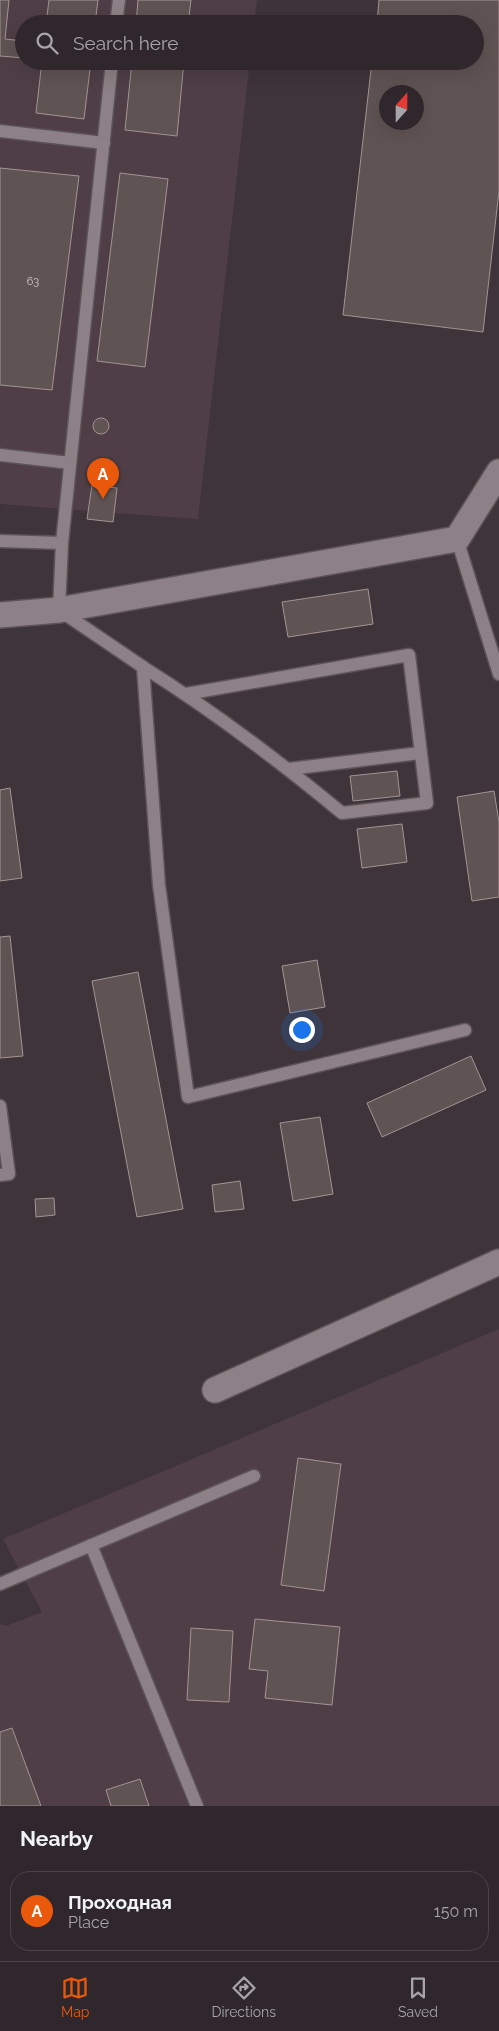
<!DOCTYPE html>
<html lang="en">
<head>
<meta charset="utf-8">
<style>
	:root { --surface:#2f272b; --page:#372f33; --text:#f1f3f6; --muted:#a7a5a9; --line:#4a4447; --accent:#ea580c }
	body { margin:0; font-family:Raleway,sans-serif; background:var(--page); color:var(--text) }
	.compass { position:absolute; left:379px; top:85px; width:45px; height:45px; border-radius:50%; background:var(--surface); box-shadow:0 5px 20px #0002; rotate:21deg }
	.you { position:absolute; left:301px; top:1029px; width:18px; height:18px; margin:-12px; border:4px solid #fff; border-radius:50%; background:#1a73e8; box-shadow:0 0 0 8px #1a73e833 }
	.badge { display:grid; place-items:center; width:32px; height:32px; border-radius:50%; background:var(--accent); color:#fff; font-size:16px; font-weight:700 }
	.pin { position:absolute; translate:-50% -41px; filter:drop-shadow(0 1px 2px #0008) }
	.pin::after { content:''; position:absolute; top:26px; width:18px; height:15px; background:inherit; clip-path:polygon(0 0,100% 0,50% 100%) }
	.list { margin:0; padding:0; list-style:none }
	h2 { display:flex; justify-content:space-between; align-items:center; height:65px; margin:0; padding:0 20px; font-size:21px }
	h2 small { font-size:16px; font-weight:400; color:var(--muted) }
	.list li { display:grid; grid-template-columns:32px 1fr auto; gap:15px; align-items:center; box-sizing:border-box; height:80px; margin:0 10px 10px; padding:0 10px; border:1px solid var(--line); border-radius:20px }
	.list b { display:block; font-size:19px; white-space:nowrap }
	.list p { margin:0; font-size:16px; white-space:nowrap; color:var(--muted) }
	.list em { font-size:16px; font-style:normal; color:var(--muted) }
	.icon { flex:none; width:28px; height:28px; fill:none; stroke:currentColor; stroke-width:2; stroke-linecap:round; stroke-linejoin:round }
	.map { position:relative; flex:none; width:499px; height:1806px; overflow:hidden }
	.search { position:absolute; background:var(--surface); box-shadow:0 5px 20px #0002; left:15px; right:15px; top:15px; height:55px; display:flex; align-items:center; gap:12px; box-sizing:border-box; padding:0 18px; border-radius:28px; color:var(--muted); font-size:19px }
	.sheet { height:155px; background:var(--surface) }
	nav { display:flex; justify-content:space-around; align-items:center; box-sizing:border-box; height:70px; border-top:1px solid var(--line); background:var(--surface); font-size:14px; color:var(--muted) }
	nav a { display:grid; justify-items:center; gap:2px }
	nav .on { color:var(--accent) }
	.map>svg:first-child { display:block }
</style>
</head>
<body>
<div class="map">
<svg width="499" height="1806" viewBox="0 0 499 1806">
	<rect width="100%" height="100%" fill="#3f3439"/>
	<g fill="#4f3e46">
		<path d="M 0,0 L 257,0 L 254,24 L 24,24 L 24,61 L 250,61 L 198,519 L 115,513 L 113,522 L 87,519 L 88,511 L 0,504 Z"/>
		<path d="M 499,1329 L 499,1806 L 0,1806 L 0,1624 L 6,1626 L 42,1612 L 3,1539 Z"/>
	</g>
	<g fill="#605354" stroke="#a39495" fill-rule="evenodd">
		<path d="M 0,0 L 9,0 L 5,39 L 24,41 L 24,58 L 0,56 Z"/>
		<path d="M 49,0 L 98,0 L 95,24 L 46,24 Z"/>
		<path d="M 138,0 L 191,0 L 188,24 L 136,24 Z"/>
		<path d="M 379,0 L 499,0 L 499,191 L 483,332 L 343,315 L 372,61 L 475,61 L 475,24 L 377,24 ZM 386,92 L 416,92 L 416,122 L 386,122 Z"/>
		<path d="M 42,61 L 91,61 L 84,119 L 36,113 Z"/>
		<path d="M 132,61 L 184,61 L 177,136 L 125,130 Z"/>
		<path d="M 0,168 L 79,176 L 52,390 L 0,385 Z"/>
		<path d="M 120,173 L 168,179 L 145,367 L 97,361 Z"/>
		<circle cx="101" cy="426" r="8"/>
		<path d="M 92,485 L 117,488 L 113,522 L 87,519 Z"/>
		<path d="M 368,589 L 373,624 L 288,637 L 282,602 Z"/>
		<path d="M 397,771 L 400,796 L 353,801 L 350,776 Z"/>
		<path d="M 10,788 L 22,878 L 0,881 L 0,790 Z"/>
		<path d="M 494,791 L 499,822 L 499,897 L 472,901 L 457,797 Z"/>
		<path d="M 402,824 L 407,862 L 362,868 L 357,829 Z"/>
		<path d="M 10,936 L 23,1056 L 0,1058 L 0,937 Z"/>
		<path d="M 317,960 L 325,1007 L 290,1013 L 282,966 Z"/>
		<path d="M 138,972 L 183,1209 L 137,1217 L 92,981 Z"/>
		<path d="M 471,1056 L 486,1090 L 382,1137 L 367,1103 Z"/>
		<path d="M 320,1117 L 333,1194 L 293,1201 L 280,1123 Z"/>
		<path d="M 240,1181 L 244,1209 L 215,1212 L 212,1185 Z"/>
		<path d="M 54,1198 L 55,1215 L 36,1217 L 35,1199 Z"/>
		<path d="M 298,1458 L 341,1464 L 324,1591 L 281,1585 Z"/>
		<path d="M 255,1619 L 340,1627 L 332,1705 L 265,1698 L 268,1671 L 249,1669 Z"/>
		<path d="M 191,1628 L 233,1631 L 229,1702 L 187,1700 Z"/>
		<path d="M 12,1728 L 41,1806 L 0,1806 L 0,1732 Z"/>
		<path d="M 140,1779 L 149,1806 L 111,1806 L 106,1790 Z"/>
	</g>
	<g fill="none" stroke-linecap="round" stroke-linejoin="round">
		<defs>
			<g id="lane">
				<path d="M 116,24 L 119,0"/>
				<path d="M 112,61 L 62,543 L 59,610 L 143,667 L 159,885 L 188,1097 L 465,1030"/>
				<path d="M 0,131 L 104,143"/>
				<path d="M 0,455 L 70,463"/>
				<path d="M 457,539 L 499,674"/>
				<path d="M 0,541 L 62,543"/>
				<path d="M 143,667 C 213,711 279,761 342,813 L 427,803 L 409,655 L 186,694"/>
				<path d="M 289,769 L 420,753"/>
				<path d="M 0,1106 L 9,1174 L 0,1175"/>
				<path d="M 91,1545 L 197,1806"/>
				<path d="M 0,1584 L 254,1476"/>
			</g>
			<g id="street">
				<path d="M 0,615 L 59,610 L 457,539 L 499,472"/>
				<path d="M 215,1390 L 499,1262"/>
			</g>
		</defs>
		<use href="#lane" stroke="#5c5357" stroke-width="15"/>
		<use href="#street" stroke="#5c5357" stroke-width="28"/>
		<use href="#lane" stroke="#8d8086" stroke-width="12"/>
		<use href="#street" stroke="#8d8086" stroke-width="25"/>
	</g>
	<g text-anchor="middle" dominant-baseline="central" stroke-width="5" stroke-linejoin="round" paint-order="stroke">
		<g font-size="11" fill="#d0c8ca">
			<text x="33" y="281">63</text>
		</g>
	</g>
</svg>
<svg class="compass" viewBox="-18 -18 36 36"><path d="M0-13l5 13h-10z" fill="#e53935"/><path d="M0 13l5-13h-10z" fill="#a7a5a9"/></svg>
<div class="you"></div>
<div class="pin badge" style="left:103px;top:499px">A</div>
<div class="search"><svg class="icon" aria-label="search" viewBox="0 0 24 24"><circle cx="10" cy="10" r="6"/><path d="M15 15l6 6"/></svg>Search here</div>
</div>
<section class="sheet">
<h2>Nearby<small></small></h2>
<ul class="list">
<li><span class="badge">A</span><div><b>Проходная</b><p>Place</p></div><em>150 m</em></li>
</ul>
</section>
<nav>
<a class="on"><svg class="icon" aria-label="map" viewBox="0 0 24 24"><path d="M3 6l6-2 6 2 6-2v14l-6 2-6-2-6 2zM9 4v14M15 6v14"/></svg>Map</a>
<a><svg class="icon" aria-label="directions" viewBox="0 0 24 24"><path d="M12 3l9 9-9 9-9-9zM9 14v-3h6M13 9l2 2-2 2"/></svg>Directions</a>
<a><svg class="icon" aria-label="saved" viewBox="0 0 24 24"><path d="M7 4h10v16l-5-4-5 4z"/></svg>Saved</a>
</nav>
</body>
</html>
